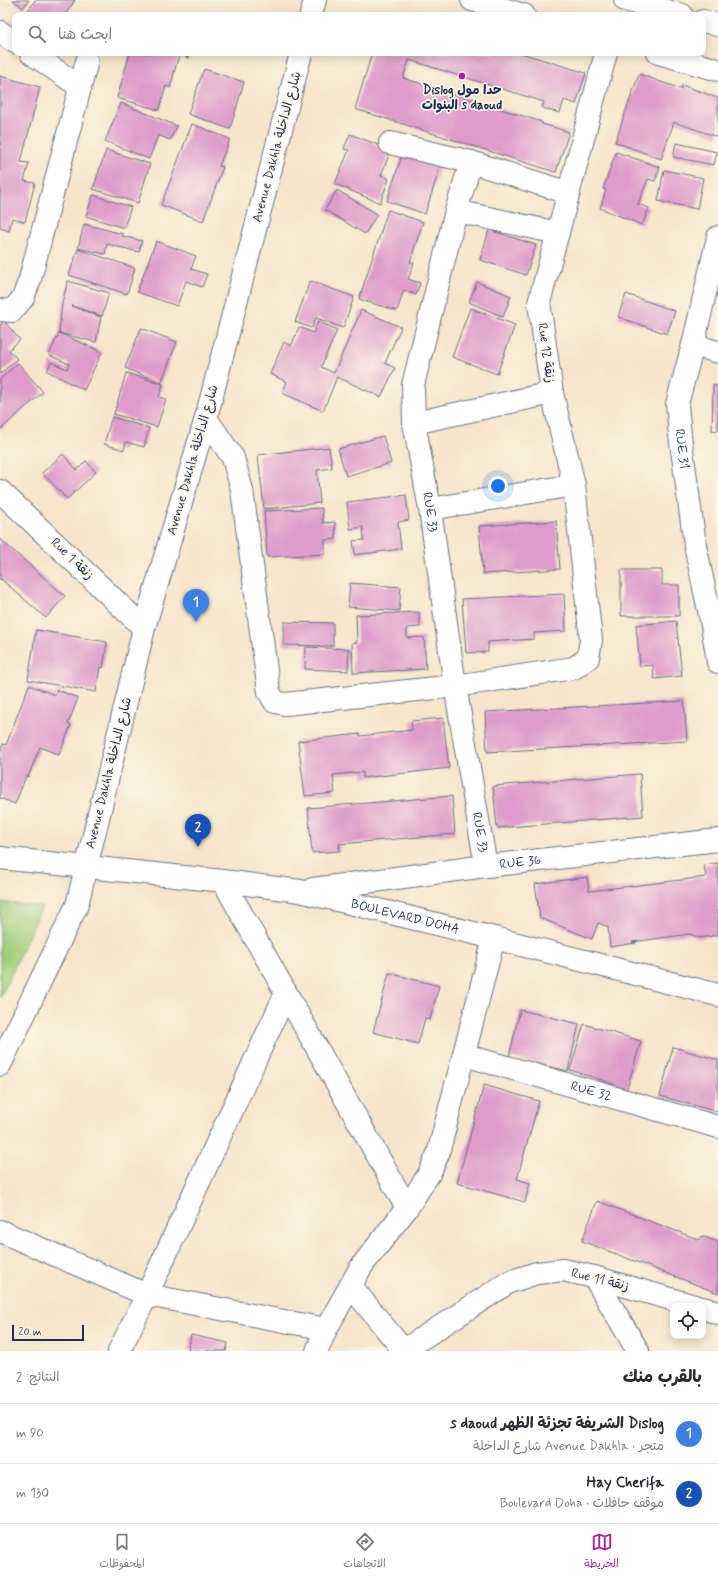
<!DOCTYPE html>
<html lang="ar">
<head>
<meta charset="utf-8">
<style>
	:root { --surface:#fff; --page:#f2f2f3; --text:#2b2b33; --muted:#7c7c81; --line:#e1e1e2; --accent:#b5179e }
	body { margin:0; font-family:Mynerve,"Playpen Sans Arabic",sans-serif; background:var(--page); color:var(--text); direction:rtl }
	.controls { position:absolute; right:12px; bottom:12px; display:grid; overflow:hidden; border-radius:8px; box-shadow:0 2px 10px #0003 }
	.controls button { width:36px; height:36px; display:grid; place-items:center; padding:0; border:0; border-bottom:1px solid var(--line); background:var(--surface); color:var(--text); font:20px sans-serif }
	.scale { position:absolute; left:12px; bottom:10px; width:72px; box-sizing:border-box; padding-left:4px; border:2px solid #1b2f5e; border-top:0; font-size:11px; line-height:14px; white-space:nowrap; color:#1b2f5e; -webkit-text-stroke:3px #fcf5e5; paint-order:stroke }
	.you { position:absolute; left:498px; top:486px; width:14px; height:14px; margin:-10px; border:3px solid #fff; border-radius:50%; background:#1a73e8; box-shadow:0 0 0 6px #1a73e833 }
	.badge { display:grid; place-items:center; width:26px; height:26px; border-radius:50%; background:var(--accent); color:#fff; font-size:13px; font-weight:700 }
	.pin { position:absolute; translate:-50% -33px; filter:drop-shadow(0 1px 2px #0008) }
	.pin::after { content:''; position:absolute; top:21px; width:14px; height:12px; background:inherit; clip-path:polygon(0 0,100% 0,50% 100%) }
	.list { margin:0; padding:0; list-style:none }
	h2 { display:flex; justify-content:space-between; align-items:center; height:52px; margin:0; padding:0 16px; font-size:17px }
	h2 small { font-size:13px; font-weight:400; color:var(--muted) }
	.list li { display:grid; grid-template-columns:26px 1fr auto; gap:12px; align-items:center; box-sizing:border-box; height:60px; padding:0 16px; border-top:1px solid var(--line) }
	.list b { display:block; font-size:15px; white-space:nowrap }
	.list p { margin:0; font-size:13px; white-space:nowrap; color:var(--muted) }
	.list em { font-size:13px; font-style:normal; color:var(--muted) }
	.icon { flex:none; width:22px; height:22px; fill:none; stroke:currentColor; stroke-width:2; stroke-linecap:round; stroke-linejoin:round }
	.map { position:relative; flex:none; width:718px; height:1351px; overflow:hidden; direction:ltr }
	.search { position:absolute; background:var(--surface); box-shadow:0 2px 10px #0003; left:12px; right:12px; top:12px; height:44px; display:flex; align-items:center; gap:10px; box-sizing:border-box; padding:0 14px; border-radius:8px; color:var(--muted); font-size:15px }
	.sheet { height:172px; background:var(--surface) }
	nav { display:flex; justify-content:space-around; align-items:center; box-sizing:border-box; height:56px; border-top:1px solid var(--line); background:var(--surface); font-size:11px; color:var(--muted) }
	nav a { display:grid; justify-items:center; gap:2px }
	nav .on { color:var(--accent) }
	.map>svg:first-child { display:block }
</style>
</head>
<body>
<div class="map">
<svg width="718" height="1351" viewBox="0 0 718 1351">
	<rect width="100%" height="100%" fill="#fcf5e5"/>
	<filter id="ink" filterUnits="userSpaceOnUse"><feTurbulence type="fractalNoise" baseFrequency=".025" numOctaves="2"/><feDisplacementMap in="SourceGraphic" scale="8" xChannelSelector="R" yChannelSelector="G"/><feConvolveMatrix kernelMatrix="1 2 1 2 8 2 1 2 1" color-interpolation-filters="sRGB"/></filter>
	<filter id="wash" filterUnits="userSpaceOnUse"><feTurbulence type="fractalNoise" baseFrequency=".012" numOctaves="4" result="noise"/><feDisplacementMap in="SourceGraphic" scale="16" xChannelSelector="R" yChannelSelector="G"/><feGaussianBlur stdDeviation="0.9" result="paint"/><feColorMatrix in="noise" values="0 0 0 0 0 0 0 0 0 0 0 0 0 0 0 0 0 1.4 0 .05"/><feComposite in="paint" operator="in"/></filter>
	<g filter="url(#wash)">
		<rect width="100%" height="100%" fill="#f7e5cb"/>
		<path fill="#a1ce7c" stroke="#5e7e6d" d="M 0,902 L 42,907 L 0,998 Z"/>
		<g id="blocks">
			<g fill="#de9bcb">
				<path d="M 13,0 L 29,0 L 23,8 Z"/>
				<path d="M 35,0 L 75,0 L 65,15 L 28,15 L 26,14 Z"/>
				<path d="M 130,53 L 190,53 L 189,58 L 179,55 L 170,88 L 166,86 L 159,110 L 117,98 Z"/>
				<path d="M 372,53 L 521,53 L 586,73 L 576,104 L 564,100 L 560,113 L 542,108 L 544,102 L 409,60 L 403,78 L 542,122 L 542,124 L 569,132 L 556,172 L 355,109 Z"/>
				<path d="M 204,69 L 244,82 L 230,129 L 188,114 Z"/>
				<path d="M 639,74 L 681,89 L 682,85 L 718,98 L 718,137 L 674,122 L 661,159 L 615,142 Z"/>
				<path d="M 0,76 L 40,87 L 21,162 L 29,163 L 24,181 L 35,183 L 25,222 L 12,218 L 9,231 L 0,228 Z"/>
				<path d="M 121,103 L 177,126 L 170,140 L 158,135 L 149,159 L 105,141 Z"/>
				<path d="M 192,124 L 230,139 L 219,166 L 223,167 L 203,221 L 161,205 Z"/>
				<path d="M 350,134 L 391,150 L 381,175 L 389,179 L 380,203 L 335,184 L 349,150 L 344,149 Z"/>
				<path d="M 676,143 L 717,152 L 714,165 L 673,157 Z"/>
				<path d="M 106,150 L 150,164 L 138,203 L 93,189 Z"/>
				<path d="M 403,152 L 441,164 L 425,214 L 387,201 Z"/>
				<path d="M 616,152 L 660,167 L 655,181 L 648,179 L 638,204 L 649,208 L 642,225 L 600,208 L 606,190 L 603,189 Z"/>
				<path d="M 664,170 L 703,178 L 697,209 L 658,201 Z"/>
				<path d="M 337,190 L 377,214 L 365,234 L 325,210 Z"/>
				<path d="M 93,195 L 131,207 L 124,228 L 86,216 Z"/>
				<path d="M 388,210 L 423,222 L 410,262 L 414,263 L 408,279 L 420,283 L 416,295 L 404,290 L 397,311 L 359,299 Z"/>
				<path d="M 84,224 L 123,234 L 122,236 L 142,241 L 139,252 L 107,244 L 105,254 L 78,248 Z"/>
				<path d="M 489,230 L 536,245 L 526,275 L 480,260 Z"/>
				<path d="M 156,241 L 196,256 L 191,269 L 207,274 L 202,287 L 186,281 L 177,306 L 137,292 Z"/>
				<path d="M 78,249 L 135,268 L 127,294 L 69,275 Z"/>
				<path d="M 68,281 L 109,293 L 102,316 L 72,306 L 101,317 L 96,342 L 59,333 L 102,352 L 84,390 L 47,371 L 51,362 L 67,369 L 69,364 L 49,355 L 59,333 L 62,303 Z"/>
				<path d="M 310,281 L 354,297 L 343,328 L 316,318 L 312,328 L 295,322 Z"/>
				<path d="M 477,282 L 511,296 L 503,317 L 469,302 Z"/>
				<path d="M 626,294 L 675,311 L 667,334 L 618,317 Z"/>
				<path d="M 470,308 L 515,325 L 497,374 L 452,357 Z"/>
				<path d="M 361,310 L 401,327 L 385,363 L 395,368 L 381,397 L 337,377 L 323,411 L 282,393 L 287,382 L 270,374 L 284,342 L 291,346 L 299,327 L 313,333 L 318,321 L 337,330 L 321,367 L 334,373 Z"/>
				<path d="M 4,321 L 20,340 L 9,350 L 17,359 L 0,374 L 0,325 Z"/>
				<path d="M 141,328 L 177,342 L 161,383 L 125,368 Z"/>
				<path d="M 18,363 L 43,392 L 0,430 L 0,379 Z"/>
				<path d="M 126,373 L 163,384 L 159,397 L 166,399 L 157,427 L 114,414 Z"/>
				<path d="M 713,385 L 718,386 L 718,431 L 712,430 Z"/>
				<path d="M 112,417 L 149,428 L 144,447 L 126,442 L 124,450 L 104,444 Z"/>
				<path d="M 383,436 L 391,463 L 346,476 L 338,449 Z"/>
				<path d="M 329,447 L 332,468 L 317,470 L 320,503 L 264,509 L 258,455 Z"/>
				<path d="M 63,454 L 77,470 L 86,461 L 96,472 L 67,499 L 42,473 Z"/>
				<path d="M 406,495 L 409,520 L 398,522 L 401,549 L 355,555 L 353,541 L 364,540 L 363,527 L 350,529 L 347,502 Z"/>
				<path d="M 322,508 L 323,523 L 335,522 L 336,539 L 325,540 L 325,554 L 267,557 L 264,511 Z"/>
				<path d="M 556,521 L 560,569 L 483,574 L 479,526 Z"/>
				<path d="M 0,539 L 65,596 L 46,618 L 1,579 L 0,580 Z"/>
				<path d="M 621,570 L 662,570 L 662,585 L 679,585 L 679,616 L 621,616 Z"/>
				<path d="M 350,583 L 401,587 L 399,611 L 348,607 Z"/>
				<path d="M 564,594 L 566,631 L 534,633 L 534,639 L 488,642 L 488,652 L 466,653 L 462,599 Z"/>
				<path d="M 419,612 L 420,627 L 407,628 L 407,638 L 424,637 L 426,669 L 353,673 L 352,643 L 357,642 L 356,615 Z"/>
				<path d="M 676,621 L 682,676 L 654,679 L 653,665 L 640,666 L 636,625 Z"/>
				<path d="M 284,622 L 333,623 L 333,646 L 284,645 Z"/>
				<path d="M 36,630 L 107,642 L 103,668 L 100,667 L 96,692 L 28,680 Z"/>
				<path d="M 306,647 L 349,649 L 348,671 L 305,669 Z"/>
				<path d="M 29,685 L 55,695 L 57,690 L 78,698 L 68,724 L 71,725 L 59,755 L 40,747 L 28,777 L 26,776 L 15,804 L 0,798 L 0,753 L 3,744 L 6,745 Z"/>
				<path d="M 684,701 L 687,741 L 487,752 L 485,712 Z"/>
				<path d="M 443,718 L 449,768 L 363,778 L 363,772 L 333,775 L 335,793 L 305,796 L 298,741 L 360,734 L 360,736 L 412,730 L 411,721 Z"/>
				<path d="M 640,774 L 643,816 L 497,828 L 493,786 Z"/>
				<path d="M 452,796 L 455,834 L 339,844 L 340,851 L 312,853 L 308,808 Z"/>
				<path d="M 718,863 L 718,935 L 699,938 L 690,934 L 632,942 L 636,943 L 610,947 L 608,927 L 598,923 L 592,939 L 540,918 L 535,884 L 587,877 L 589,891 L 706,877 L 704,865 Z"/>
				<path d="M 389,973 L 439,986 L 430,1020 L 425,1018 L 418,1044 L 373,1032 Z"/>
				<path d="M 520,1010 L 579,1024 L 568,1071 L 509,1057 Z"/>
				<path d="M 584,1024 L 641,1041 L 626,1092 L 613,1088 L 614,1084 L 570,1070 Z"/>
				<path d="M 673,1047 L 718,1060 L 718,1112 L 660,1096 Z"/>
				<path d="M 484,1085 L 539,1101 L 517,1179 L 530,1183 L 525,1202 L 457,1183 Z"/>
				<path d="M 597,1201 L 700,1240 L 702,1236 L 718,1242 L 718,1293 L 582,1241 Z"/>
				<path d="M 191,1335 L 228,1343 L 226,1351 L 188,1351 Z"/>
			</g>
		</g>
	</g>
	<g filter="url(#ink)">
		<use href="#blocks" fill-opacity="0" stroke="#686f84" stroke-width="1"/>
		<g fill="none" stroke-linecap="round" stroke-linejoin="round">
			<defs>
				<g id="minor">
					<path d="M 472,0 L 524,15"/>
					<path d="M 625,0 L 682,15"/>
					<path d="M 311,15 L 315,0"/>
					<path d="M 703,21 L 718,25"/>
					<path d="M 0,32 L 15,42"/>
					<path d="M 31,53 L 80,87"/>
					<path d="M 658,53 L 718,70"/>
					<path d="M 390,143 L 471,162 L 569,193"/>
					<path id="s1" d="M 471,162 L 456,211 L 413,385 L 414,423 L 430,509 L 455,686 L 486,866"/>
					<path d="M 456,211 L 558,233"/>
					<path id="s2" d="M 718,237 L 693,345 L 677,404 L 680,435 L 695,545 L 712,625 L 718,662"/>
					<path d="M 0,310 L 12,311 L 23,298 L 30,279 L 87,61"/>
					<path d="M 693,345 L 718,352"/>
					<path d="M 206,418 L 233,458 L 242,490 L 269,692 L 275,702 L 285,704 L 455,686 L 574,668 L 588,658 L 591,640 L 574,485 L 552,393 L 539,303 L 606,53"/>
					<path d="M 414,423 L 552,393"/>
					<path d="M 0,491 L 144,628"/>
					<path d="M 430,509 L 574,485"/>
					<path id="s3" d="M 0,858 L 223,881 L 300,891 L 494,938 L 718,995"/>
					<path d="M 223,881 L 407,1208"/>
					<path id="s4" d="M 313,889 L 486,866 L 718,840"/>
					<path id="s5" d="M 464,1055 L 718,1127"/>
					<path d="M 0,1065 L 77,905 L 144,628 L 206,418 L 301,53"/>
					<path d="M 0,1231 L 147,1295 L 326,1329"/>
					<path d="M 594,1277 L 638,1351"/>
					<path d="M 351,1286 L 404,1351"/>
					<path d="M 703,1308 L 718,1313"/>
					<path d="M 404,1350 L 509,1282 L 537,1273 L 563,1270 L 594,1277 L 695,1306"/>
					<path d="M 119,1351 L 147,1295 L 286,993"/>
					<path d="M 317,1351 L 326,1329 L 361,1267 L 407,1208 L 429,1174 L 438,1154 L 494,938"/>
				</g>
			</defs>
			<use href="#minor" stroke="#686f84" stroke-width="24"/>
			<use href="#minor" stroke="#fff" stroke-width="22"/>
		</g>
	</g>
	<circle fill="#b5179e" stroke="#fcf5e5" stroke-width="1.5" cx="462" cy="76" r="4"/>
	<g text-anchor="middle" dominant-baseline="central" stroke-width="3.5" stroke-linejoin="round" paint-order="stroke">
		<g font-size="13" font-weight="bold" fill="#1b2f5e" stroke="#fcf5e5">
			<text x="462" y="90">Dislog حدا مول<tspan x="462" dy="15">البنوات s daoud</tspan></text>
		</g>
		<g font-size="13" fill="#1b2f5e" stroke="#fcf5e5">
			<text transform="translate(277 147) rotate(-75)">Avenue Dakhla شارع الداخلة</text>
			<text transform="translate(546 353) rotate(82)">Rue 12 زنقة</text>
			<text stroke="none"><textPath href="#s2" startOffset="217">RUE 31</textPath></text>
			<text transform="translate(193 460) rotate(-74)">Avenue Dakhla شارع الداخلة</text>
			<text stroke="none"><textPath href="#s1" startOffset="359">RUE 33</textPath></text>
			<text transform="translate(72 559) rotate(44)">Rue 1 زنقة</text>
			<text transform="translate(109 773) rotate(-76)">Avenue Dakhla شارع الداخلة</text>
			<text stroke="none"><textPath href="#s1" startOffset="683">RUE 33</textPath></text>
			<text stroke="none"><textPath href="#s4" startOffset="209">RUE 36</textPath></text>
			<text stroke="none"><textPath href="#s3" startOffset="410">BOULEVARD DOHA</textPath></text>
			<text stroke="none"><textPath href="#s5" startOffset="132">RUE 32</textPath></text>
			<text transform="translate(600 1280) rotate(14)">Rue 11 زنقة</text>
		</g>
	</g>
</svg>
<div class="controls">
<button><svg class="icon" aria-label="locate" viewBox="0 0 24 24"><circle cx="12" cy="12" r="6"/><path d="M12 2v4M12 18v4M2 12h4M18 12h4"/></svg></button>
</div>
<div class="scale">20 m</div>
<div class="you"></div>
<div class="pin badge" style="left:196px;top:622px;background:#3f7fe0">1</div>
<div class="pin badge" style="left:198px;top:847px;background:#1a4fb4">2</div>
<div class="search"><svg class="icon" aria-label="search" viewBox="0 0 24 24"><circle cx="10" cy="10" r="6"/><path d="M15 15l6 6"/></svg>ابحث هنا</div>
</div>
<section class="sheet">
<h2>بالقرب منك<small>النتائج: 2</small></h2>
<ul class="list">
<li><span class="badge" style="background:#3f7fe0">1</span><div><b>Dislog الشريفة تجزئة الظهر s daoud</b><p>متجر · Avenue Dakhla شارع الداخلة</p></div><em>90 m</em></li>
<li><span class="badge" style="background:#1a4fb4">2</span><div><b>Hay Cherifa</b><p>موقف حافلات · Boulevard Doha</p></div><em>130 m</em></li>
</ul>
</section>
<nav>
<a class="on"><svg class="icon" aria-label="map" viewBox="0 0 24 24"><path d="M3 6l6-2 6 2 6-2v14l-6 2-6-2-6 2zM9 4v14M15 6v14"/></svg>الخريطة</a>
<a><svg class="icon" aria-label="directions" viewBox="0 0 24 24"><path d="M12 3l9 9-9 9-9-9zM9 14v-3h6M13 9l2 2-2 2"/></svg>الاتجاهات</a>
<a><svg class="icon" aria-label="saved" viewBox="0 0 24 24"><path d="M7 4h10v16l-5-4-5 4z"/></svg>المحفوظات</a>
</nav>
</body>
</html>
